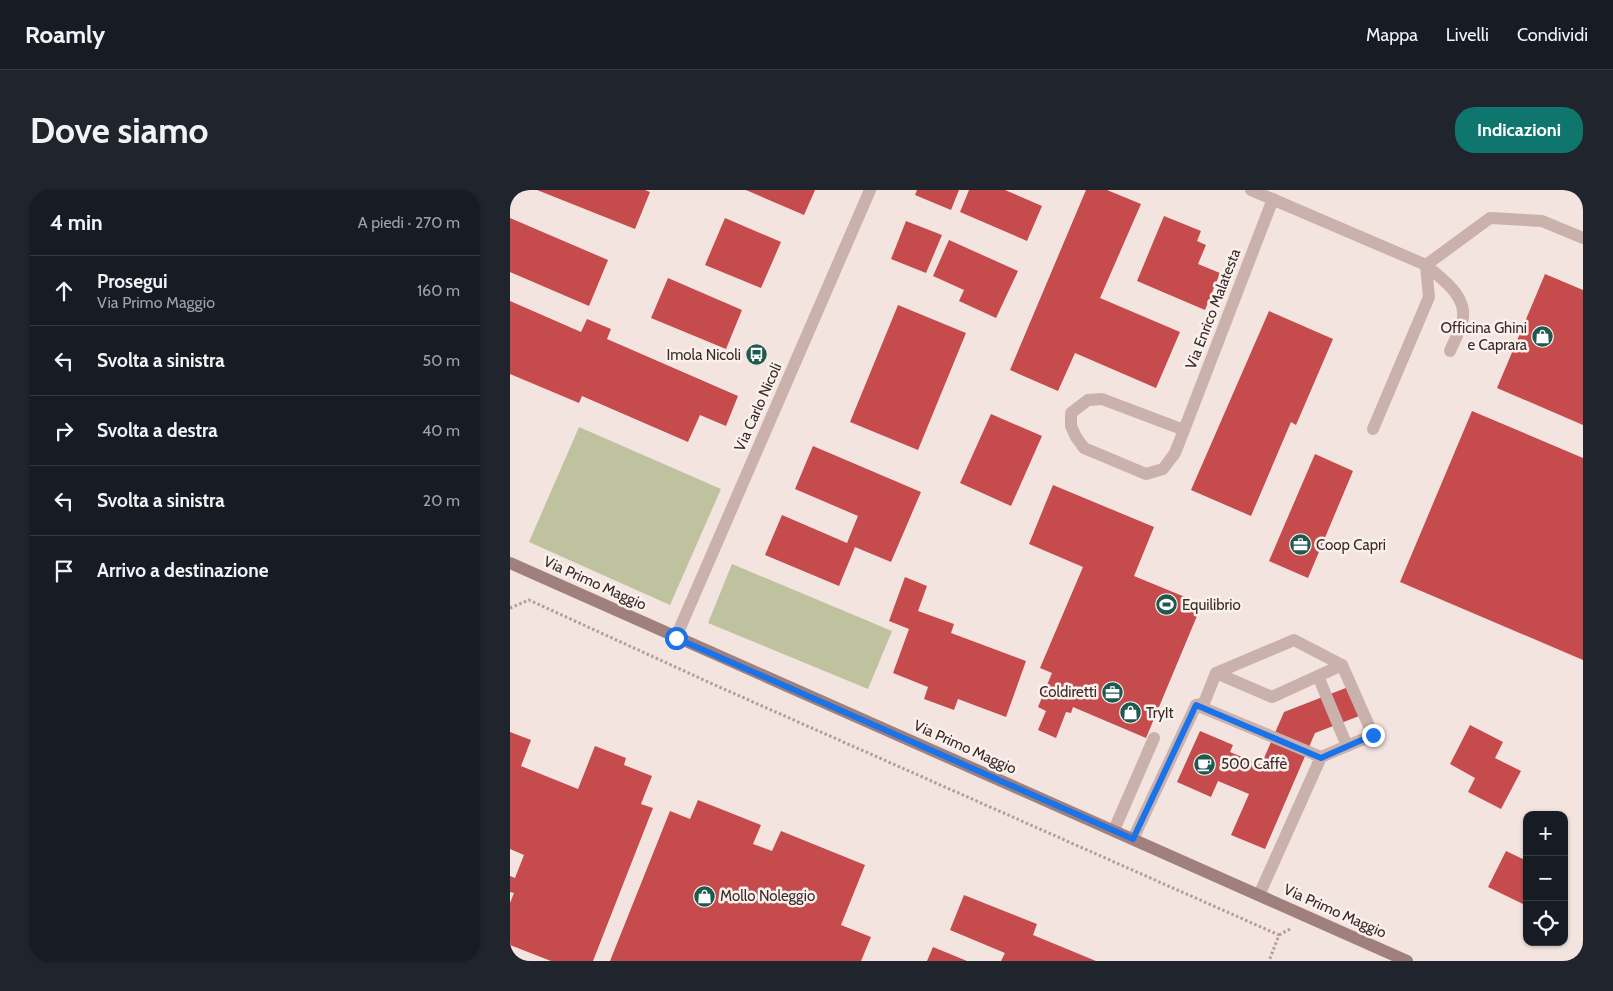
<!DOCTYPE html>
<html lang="it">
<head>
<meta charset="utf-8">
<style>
	:root { --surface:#171b24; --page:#20242c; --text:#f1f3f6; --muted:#9ea1a6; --line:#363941; --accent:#0f766e }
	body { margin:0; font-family:Cabin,sans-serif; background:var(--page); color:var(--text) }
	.controls { position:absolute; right:15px; bottom:15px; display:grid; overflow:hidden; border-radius:10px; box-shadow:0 1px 4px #0004 }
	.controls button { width:45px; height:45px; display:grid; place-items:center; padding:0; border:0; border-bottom:1px solid var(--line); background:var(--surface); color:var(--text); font:25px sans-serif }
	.stop { position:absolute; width:15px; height:15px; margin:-11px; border:4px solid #1a73e8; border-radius:50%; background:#fff }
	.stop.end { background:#1a73e8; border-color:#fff; box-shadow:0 1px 5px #0008 }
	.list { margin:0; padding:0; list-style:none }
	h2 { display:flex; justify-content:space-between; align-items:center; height:65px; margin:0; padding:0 20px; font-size:21px }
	h2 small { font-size:16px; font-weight:400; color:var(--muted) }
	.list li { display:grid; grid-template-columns:32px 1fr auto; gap:15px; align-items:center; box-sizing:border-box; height:70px; padding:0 20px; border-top:1px solid var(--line) }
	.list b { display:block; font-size:19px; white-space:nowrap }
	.list p { margin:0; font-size:16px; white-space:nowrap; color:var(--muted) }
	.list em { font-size:16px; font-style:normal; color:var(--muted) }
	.icon { flex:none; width:28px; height:28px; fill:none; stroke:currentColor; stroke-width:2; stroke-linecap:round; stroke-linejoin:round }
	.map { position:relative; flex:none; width:1073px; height:771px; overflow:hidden; border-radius:20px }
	header { display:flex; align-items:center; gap:30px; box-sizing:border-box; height:70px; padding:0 25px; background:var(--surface); border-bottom:1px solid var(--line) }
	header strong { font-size:24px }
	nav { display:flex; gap:28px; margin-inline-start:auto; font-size:18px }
	.intro { display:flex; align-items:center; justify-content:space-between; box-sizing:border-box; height:120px; padding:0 30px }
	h1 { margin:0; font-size:35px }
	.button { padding:12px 22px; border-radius:20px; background:var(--accent); color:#fff; font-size:18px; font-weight:700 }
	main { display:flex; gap:30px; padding:0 30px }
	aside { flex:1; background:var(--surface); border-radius:20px; box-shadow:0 1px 4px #0004 }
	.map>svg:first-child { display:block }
</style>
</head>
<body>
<header>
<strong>Roamly</strong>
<nav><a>Mappa</a><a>Livelli</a><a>Condividi</a></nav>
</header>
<div class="intro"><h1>Dove siamo</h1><a class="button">Indicazioni</a></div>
<main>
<aside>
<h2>4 min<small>A piedi · 270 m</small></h2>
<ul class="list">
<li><svg class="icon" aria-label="ahead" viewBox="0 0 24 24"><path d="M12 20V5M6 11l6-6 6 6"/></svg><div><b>Prosegui</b><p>Via Primo Maggio</p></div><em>160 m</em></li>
<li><svg class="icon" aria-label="left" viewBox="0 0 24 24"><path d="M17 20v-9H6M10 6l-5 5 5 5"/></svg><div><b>Svolta a sinistra</b></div><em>50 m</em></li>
<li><svg class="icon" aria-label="right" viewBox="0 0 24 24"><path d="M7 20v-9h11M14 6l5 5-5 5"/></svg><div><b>Svolta a destra</b></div><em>40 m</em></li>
<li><svg class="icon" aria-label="left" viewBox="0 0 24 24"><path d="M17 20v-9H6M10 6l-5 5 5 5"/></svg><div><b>Svolta a sinistra</b></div><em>20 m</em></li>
<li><svg class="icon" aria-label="arrive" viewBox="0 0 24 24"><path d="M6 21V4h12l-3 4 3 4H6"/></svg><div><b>Arrivo a destinazione</b></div></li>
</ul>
</aside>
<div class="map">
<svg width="1073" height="771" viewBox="0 0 1073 771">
	<rect width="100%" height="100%" fill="#f3e4df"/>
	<g fill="#bfc29f">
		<path d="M 69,237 L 211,299 L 160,415 L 19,352 Z"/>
		<path d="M 222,374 L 382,441 L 358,499 L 198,433 Z"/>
	</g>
	<g fill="#c54b4d">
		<path d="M 27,0 L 135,0 L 140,2 L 125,39 Z"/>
		<path d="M 236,0 L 305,0 L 294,25 Z"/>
		<path d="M 407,0 L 449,0 L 441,20 L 405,5 Z"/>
		<path d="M 459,0 L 495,0 L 532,16 L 517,51 L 450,22 Z"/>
		<path d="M 576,0 L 597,0 L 631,14 L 590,108 L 670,142 L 646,198 L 565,163 L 548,201 L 500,180 Z"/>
		<path d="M 654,26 L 691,41 L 687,51 L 696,55 L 688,74 L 710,83 L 695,120 L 627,91 Z"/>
		<path d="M 0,28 L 98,70 L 79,116 L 0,82 Z"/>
		<path d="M 215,28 L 271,52 L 251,98 L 195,75 Z"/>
		<path d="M 396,31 L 432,45 L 416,83 L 381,69 Z"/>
		<path d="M 439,50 L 508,81 L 486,128 L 449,111 L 454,100 L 423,86 Z"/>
		<path d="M 1035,84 L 1073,100 L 1073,235 L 987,198 Z"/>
		<path d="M 158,88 L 232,120 L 216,159 L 141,128 Z"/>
		<path d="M 0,111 L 71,142 L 77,129 L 101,139 L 97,149 L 228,206 L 216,236 L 190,225 L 178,252 L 72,206 L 69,213 L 0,184 Z"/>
		<path d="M 388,115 L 456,143 L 408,260 L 340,232 Z"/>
		<path d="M 759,121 L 823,149 L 786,235 L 781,232 L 741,326 L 681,300 Z"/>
		<path d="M 962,221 L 1073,268 L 1073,470 L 890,392 Z"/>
		<path d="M 481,224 L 532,246 L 501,316 L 450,293 Z"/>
		<path d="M 303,256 L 411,302 L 381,372 L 345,357 L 329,396 L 255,365 L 272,325 L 337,353 L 348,326 L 285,299 Z"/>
		<path d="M 805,264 L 843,281 L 798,388 L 759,371 Z"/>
		<path d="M 543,295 L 644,337 L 624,386 L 692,414 L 636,548 L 563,517 L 561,523 L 556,522 L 546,548 L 528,540 L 536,521 L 528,517 L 542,483 L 530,478 L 573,377 L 519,354 Z"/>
		<path d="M 395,387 L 417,396 L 408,421 L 444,434 L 441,443 L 516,471 L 496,527 L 448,509 L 444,520 L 414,509 L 418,497 L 383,483 L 399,439 L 379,431 Z"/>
		<path d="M 846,494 L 857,523 L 805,543 L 755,659 L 721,645 L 739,604 L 708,591 L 701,607 L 667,592 L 690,541 L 723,555 L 720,562 L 751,575 L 774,522 Z"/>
		<path d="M 960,535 L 993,552 L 985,568 L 1011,581 L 991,619 L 958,602 L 965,588 L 940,574 Z"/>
		<path d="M 0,542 L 21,550 L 11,576 L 68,599 L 85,556 L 116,568 L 114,575 L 142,586 L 131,614 L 143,618 L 83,771 L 41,771 L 0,755 L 0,713 L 4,703 L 0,702 L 0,686 L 5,688 L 14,665 L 0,659 Z"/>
		<path d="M 188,610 L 251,635 L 243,654 L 262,661 L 271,641 L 355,675 L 331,735 L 361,747 L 351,771 L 100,771 L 160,621 L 180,629 Z"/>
		<path d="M 996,661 L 1017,671 L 1017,716 L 978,697 Z"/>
		<path d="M 454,705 L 527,734 L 523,745 L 586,771 L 491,771 L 495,763 L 440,740 Z"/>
		<path d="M 423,757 L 457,771 L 417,771 Z"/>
	</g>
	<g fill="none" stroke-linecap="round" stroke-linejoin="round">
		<g stroke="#b79b95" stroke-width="3" stroke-dasharray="2.5 2.5" stroke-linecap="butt">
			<path d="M 0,418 L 19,410 L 207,496 L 769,745 L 759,771"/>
			<path d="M 769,745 L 782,738"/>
		</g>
		<g stroke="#cbb1ab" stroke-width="12">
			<path d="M 916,75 C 931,89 956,104 953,128 C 952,138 944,151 940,161"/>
			<path d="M 863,239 L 919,107 L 916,75"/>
			<path d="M 674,240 L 592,209 L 578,210 L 561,223 L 561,236 L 566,247 L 574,258 L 636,284 L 653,279 L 665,263 L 674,240 L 763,9"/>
			<path d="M 706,483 L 762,507 L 832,475"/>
			<path d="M 808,486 L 837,556"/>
			<path d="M 686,515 L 811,567"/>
			<path d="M 604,640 L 644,548"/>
			<path d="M 623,649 L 686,515 L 694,513 L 706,483 L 784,450 L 832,475 L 863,545 L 811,567 L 749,705"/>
		</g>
		<g stroke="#cbb1ab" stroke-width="12">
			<path d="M 741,0 L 916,75 L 980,28 L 1032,31 L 1073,48"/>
			<path d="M 166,447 L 360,0"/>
		</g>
		<path stroke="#9f807c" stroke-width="12" d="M 0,373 L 897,771"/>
	</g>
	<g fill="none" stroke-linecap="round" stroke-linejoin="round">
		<path stroke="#1a73e8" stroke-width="6" d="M 166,448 L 623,649 L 686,515 L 811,568 L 863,545"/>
	</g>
	<defs>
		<symbol id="shop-disc" viewBox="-11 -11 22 22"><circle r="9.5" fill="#1f5a4f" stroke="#faf0ec"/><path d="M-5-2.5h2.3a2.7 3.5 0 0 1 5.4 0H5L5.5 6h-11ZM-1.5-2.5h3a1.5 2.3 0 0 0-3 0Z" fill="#fff"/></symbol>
		<symbol id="bus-disc" viewBox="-11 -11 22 22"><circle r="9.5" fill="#1f5a4f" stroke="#faf0ec"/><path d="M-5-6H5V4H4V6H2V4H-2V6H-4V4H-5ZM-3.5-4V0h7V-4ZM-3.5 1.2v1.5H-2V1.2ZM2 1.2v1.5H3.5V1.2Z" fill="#fff"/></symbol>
		<symbol id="office-disc" viewBox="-11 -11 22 22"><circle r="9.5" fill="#1f5a4f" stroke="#faf0ec"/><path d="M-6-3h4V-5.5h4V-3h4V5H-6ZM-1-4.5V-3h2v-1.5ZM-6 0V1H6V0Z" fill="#fff"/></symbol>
		<symbol id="stadium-disc" viewBox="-11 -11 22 22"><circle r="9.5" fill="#1f5a4f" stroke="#faf0ec"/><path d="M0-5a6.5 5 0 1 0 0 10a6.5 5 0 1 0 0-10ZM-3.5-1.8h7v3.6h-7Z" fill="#fff"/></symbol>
		<symbol id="cafe-disc" viewBox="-11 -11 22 22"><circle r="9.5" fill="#1f5a4f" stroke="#faf0ec"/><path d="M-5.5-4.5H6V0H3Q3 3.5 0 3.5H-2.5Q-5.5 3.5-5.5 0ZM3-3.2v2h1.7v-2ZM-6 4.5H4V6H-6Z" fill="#fff"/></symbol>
	</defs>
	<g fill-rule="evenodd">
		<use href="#shop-disc" x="1020" y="134" width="25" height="25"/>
		<use href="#bus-disc" x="234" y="152" width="25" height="25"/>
		<use href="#office-disc" x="778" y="342" width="25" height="25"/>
		<use href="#stadium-disc" x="644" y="402" width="25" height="25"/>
		<use href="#office-disc" x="590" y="490" width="25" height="25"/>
		<use href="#shop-disc" x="608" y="510" width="25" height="25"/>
		<use href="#cafe-disc" x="682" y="562" width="25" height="25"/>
		<use href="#shop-disc" x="182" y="694" width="25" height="25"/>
	</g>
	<g text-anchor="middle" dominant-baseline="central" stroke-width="5" stroke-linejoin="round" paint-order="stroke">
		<g font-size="15" fill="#392b2a" stroke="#faf0ec">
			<text transform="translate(703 119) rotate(-69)">Via Enrico Malatesta</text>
			<text transform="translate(248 217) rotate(-66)">Via Carlo Nicoli</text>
			<text transform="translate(85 393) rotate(24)">Via Primo Maggio</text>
			<text transform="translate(455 557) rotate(24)">Via Primo Maggio</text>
			<text transform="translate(825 721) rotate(24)">Via Primo Maggio</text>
		</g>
		<g font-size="15" fill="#392b2a" stroke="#faf0ec" text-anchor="start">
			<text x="1017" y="138" text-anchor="end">Officina Ghini<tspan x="1017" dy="17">e Caprara</tspan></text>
			<text x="231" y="165" text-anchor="end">Imola Nicoli</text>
			<text x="806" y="355">Coop Capri</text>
			<text x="672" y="415">Equilibrio</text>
			<text x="587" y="502" text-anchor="end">Coldiretti</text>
			<text x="636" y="523">TryIt</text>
			<text x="711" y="574">500 Caffè</text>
			<text x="210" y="706">Mollo Noleggio</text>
		</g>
	</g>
</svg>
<div class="controls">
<button>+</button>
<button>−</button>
<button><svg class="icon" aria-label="locate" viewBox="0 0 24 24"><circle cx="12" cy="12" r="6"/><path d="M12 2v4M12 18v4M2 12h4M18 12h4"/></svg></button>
</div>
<div class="stop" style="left:166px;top:448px"></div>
<div class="stop end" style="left:863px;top:545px"></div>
</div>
</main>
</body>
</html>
